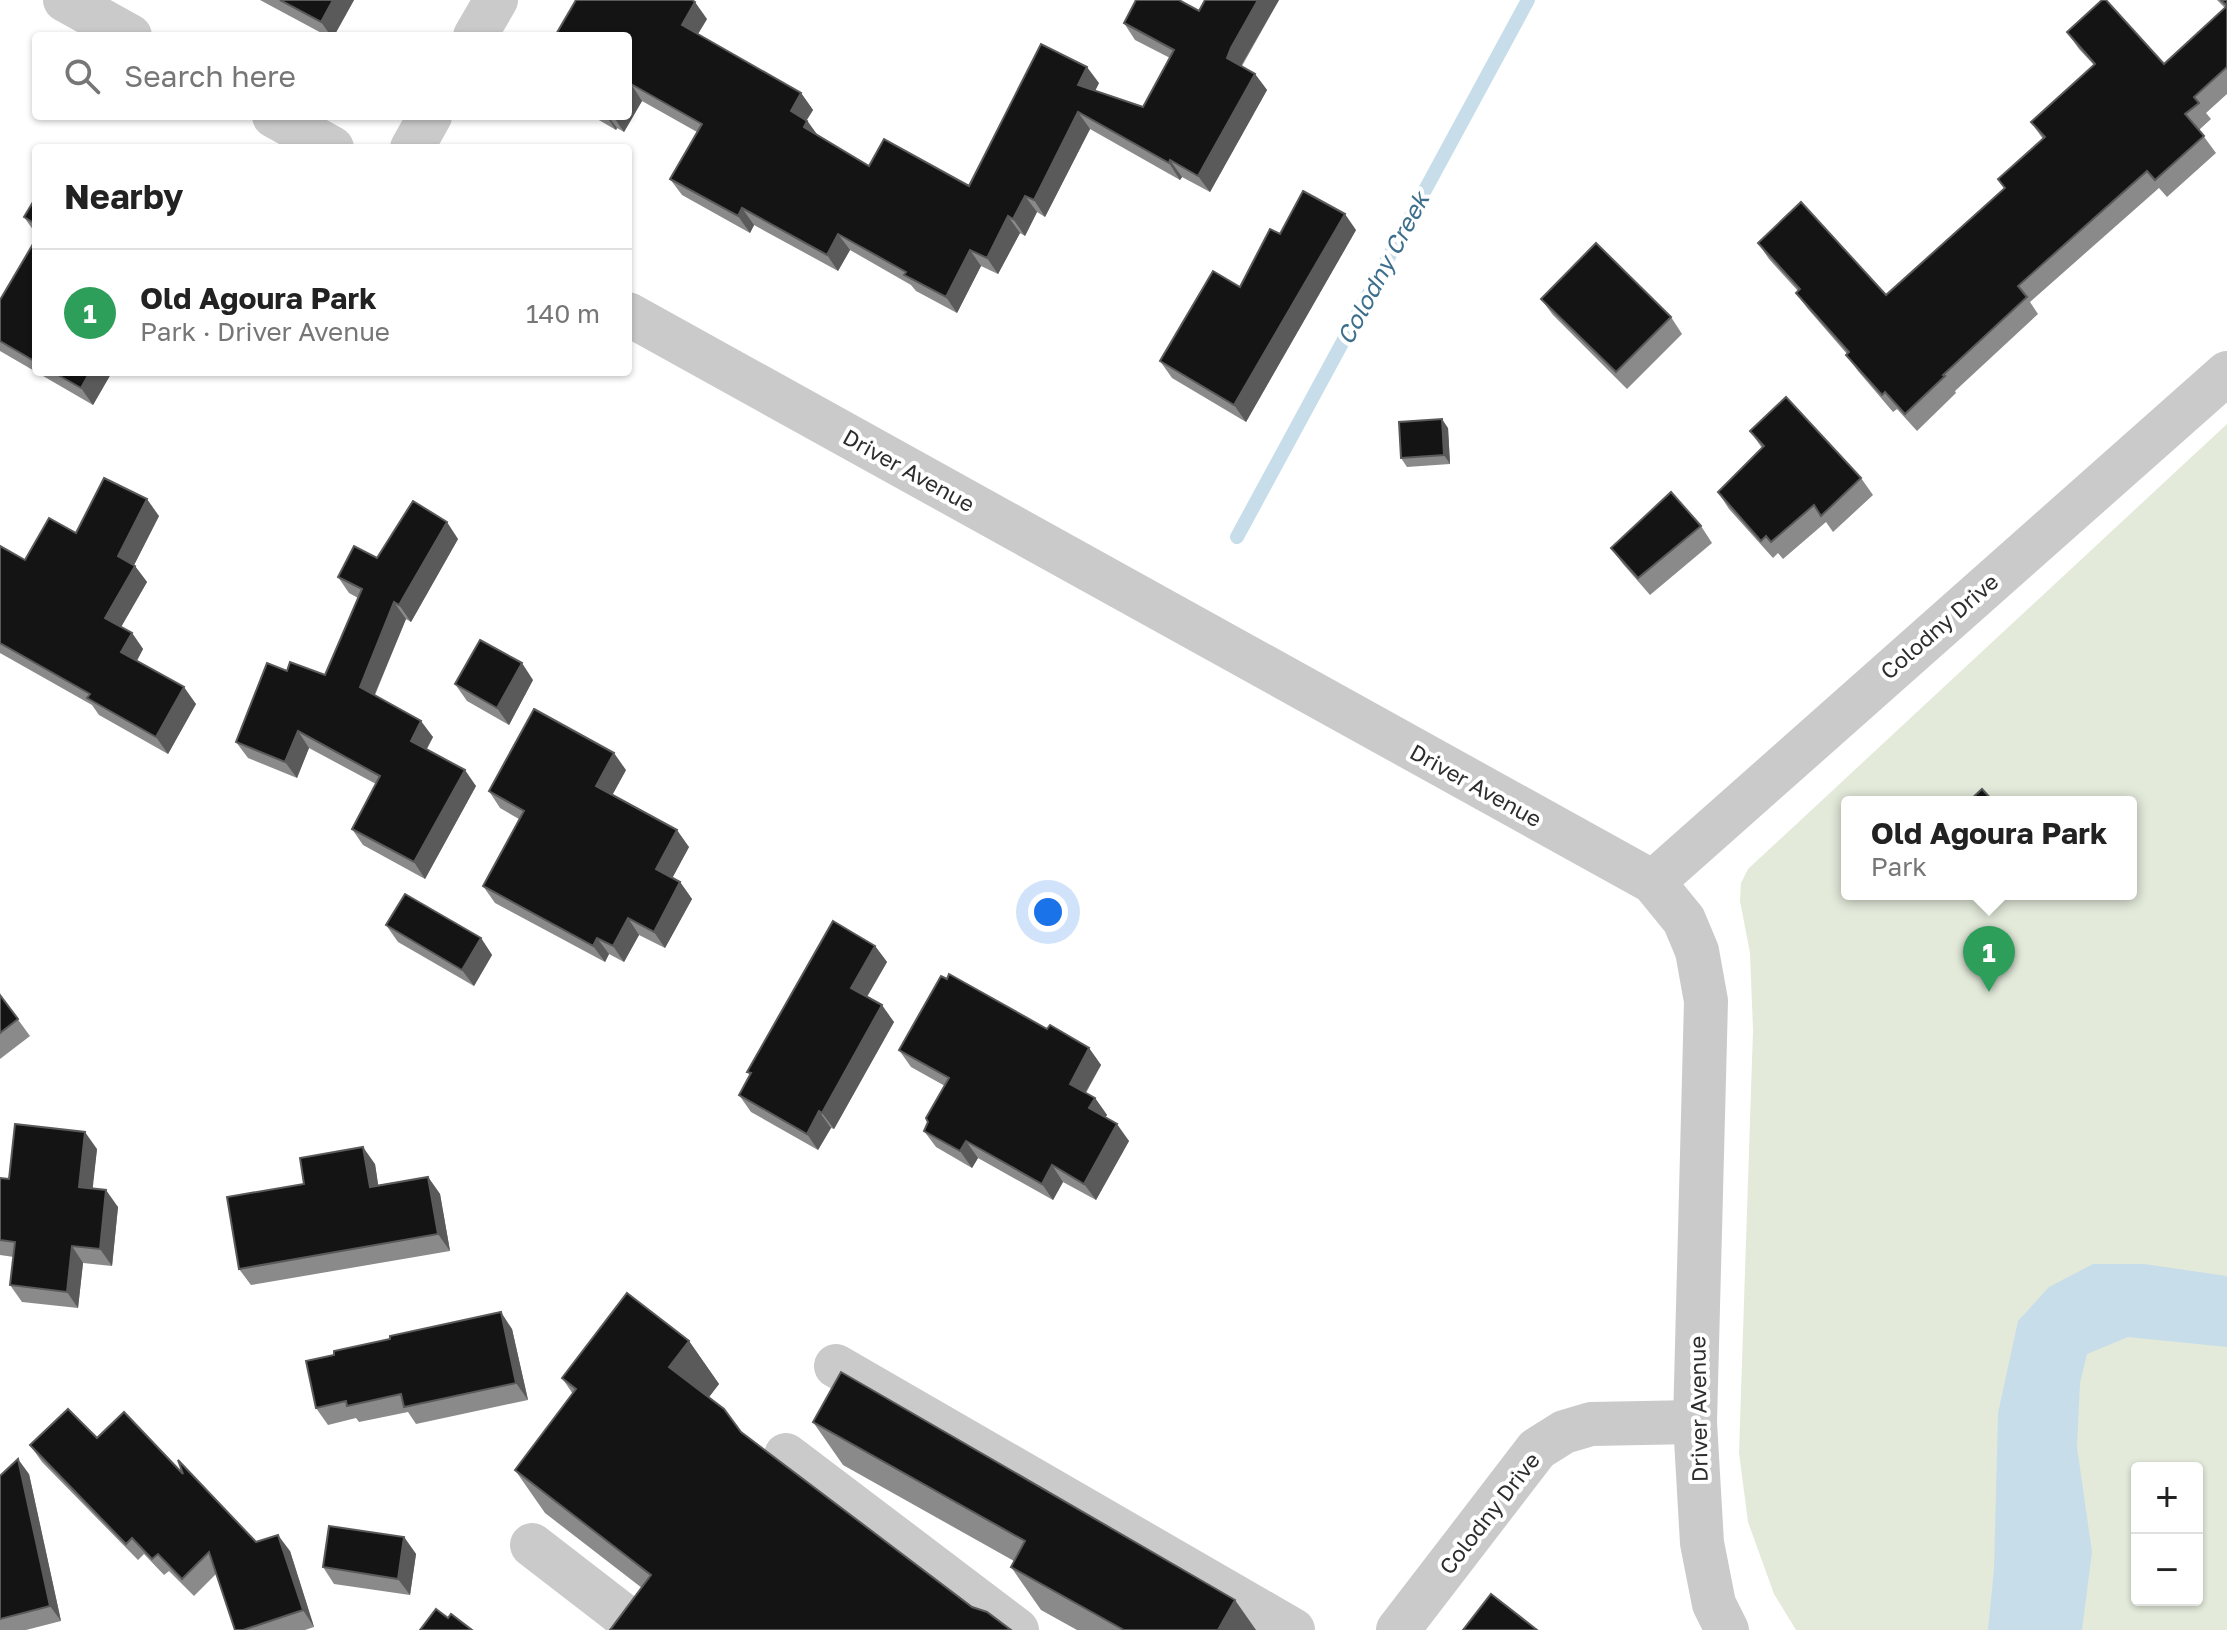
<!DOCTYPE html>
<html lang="en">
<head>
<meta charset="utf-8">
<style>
	:root { --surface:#fff; --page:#f6f6f6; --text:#222; --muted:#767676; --line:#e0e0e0; --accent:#db2777 }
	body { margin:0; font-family:"Golos Text",sans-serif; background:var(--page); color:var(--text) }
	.controls { position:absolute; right:24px; bottom:24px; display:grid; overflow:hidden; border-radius:8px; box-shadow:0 2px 6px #0004 }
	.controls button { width:72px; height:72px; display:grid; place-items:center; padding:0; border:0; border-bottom:2px solid var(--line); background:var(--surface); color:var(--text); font:40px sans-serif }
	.you { position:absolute; left:1048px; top:912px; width:28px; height:28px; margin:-20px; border:6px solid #fff; border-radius:50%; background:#1a73e8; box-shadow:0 0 0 12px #1a73e833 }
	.badge { display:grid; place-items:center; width:52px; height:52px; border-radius:50%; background:var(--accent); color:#fff; font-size:26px; font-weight:700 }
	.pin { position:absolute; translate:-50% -66px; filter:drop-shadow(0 2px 4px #0008) }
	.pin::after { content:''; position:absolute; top:42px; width:28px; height:24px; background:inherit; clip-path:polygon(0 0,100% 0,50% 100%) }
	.popup { position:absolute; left:1841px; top:796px; width:296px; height:104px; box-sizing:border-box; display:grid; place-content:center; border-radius:8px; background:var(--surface); filter:drop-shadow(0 2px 6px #0005); font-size:26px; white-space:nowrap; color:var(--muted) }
	.popup b { font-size:30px; color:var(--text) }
	.popup::after { content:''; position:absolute; left:50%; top:100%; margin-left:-16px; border:16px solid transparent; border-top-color:var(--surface) }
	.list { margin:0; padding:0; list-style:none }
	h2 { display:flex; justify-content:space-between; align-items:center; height:104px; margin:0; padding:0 32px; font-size:34px }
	h2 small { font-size:26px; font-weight:400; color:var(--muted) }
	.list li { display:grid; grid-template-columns:52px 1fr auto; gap:24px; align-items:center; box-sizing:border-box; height:128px; padding:0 32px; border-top:2px solid var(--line) }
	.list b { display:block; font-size:30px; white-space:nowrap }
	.list p { margin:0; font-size:26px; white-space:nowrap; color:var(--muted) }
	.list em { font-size:26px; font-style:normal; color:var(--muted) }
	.icon { flex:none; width:44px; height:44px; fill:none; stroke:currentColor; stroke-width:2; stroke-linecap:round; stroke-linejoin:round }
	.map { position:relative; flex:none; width:2227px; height:1630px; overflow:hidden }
	.search { position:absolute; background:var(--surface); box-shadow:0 2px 6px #0004; left:32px; top:32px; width:600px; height:88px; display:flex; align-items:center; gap:20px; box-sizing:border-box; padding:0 28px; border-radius:8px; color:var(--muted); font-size:30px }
	.panel { position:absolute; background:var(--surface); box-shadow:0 2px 6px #0004; left:32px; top:144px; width:600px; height:232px; border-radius:8px }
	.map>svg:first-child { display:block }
</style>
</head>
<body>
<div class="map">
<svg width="2227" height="1630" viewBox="0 0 2227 1630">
	<rect width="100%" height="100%" fill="#fff"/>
	<path fill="#e3eada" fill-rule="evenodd" d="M 2227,424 L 2227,1630 L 1796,1630 L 1774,1594 L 1748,1522 L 1739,1453 L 1753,1030 L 1750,953 L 1740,901 L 1741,883 L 1748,869 ZM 1847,802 L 2131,802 L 2131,894 L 1847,894 ZM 2137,1468 L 2197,1468 L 2197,1600 L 2137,1600 Z"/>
	<path fill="#c7ddea" d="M 2093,1264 L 2144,1264 L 2227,1276 L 2227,1347 L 2128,1337 L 2087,1354 L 2080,1383 L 2077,1447 L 2092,1552 L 2082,1630 L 1988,1630 L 1994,1569 L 1998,1413 L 2018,1321 L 2049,1287 Z"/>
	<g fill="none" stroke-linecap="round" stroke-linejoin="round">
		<path stroke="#c7ddea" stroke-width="14" d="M 1237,537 L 1528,0"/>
		<g stroke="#cacaca" stroke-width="44">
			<path d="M 65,0 L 130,36"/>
			<path d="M 475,36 L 496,0"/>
			<path d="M 274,116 L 332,148"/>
			<path d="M 412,148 L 430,116"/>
			<path d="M 628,314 L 1653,882 L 1684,920 L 1697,951 L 1706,1001 L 1695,1422 L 1702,1543 L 1714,1604 L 1727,1630"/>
			<path d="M 1653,882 L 2227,373"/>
			<path d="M 836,1366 L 1293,1630"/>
			<path d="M 786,1455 L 1017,1630"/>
			<path d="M 532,1545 L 642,1630"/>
			<path d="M 1398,1630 L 1537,1449 L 1564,1432 L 1591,1424 L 1695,1422"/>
		</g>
	</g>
	<g fill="#8a8a8a">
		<path d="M 260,0 L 354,0 L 334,36 L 327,36 Z"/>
		<path d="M 1205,0 L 1279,0 L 1242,66 L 1255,74 L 1267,90 L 1210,192 L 1182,177 L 1180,180 L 1090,129 L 1045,217 L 1037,212 L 1025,236 L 1020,233 L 998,274 L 981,266 L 957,313 L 916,291 L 911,285 L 850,250 L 838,271 L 754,225 L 750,233 L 682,195 L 670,179 L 697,132 L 642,101 L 624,132 L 617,128 L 616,130 L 592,116 L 628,116 L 628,36 L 707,19 L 698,34 L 801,93 L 813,110 L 807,120 L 818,136 L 869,166 L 969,186 L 1099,83 L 1095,91 L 1143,107 L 1170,58 L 1135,40 L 1124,23 L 1199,11 Z"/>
		<path d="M 2217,0 L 2227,0 L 2227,94 L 2206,113 L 2211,119 L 2199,130 L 2216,153 L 2167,197 L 2159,188 L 2030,302 L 2038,314 L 1955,391 L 1956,393 L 1917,431 L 1897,409 L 1893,412 L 1858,371 L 1846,355 L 1847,354 L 1808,309 L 1796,293 L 1798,291 L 1769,259 L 1758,243 L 1886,295 L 2004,188 L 1998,179 L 2043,139 L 2031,122 L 2094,65 L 2079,49 L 2067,32 L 2164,64 L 2225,8 Z"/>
		<path d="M 36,197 L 36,234 L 24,217 Z"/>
		<path d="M 1356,230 L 1246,422 L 1172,378 L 1160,361 L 1240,287 L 1280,234 Z"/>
		<path d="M 36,239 L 36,372 L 112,372 L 93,405 L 0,351 L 0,300 Z"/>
		<path d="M 1541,299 L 1671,317 L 1682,334 L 1627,389 L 1553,315 Z"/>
		<path d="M 1448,428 L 1450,464 L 1407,467 L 1401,458 Z"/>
		<path d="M 1750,431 L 1861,478 L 1873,495 L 1833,532 L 1826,522 L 1783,559 L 1778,553 L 1773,558 L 1729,509 L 1718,492 L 1762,448 Z"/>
		<path d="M 159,516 L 134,565 L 147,582 L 121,627 L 132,633 L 143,649 L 137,661 L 196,704 L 168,754 L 99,715 L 92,705 L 0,653 L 0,546 L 25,560 L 76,533 Z"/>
		<path d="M 1701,526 L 1712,543 L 1650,595 L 1623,564 L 1611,548 Z"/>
		<path d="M 458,539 L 411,622 L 406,619 L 375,695 L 433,737 L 427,749 L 476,786 L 425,879 L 363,845 L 352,829 L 376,784 L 309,748 L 297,778 L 248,758 L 236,742 L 287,671 L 325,675 L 358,598 L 349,593 L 338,577 L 377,558 Z"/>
		<path d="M 533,680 L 509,725 L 467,701 L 455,684 Z"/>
		<path d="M 626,770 L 612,795 L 689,847 L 672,878 L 680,882 L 692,899 L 665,948 L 639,935 L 624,962 L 609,954 L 605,962 L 495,903 L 483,886 L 519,819 L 500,808 L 489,791 Z"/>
		<path d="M 386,925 L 481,938 L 492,955 L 474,986 L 398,942 Z"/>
		<path d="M 875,946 L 887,962 L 867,997 L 894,1022 L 834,1129 L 831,1128 L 818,1150 L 751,1112 L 739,1095 L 750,1075 L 747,1072 Z"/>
		<path d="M 0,995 L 30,1036 L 0,1059 Z"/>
		<path d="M 1047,1029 L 1089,1048 L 1101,1065 L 1086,1093 L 1095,1098 L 1107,1115 L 1105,1117 L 1129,1141 L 1096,1200 L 1063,1182 L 1053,1200 L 978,1158 L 972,1168 L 936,1147 L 924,1131 L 945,1086 L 911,1067 L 899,1050 Z"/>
		<path d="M 97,1149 L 92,1189 L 118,1207 L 112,1266 L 83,1263 L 78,1308 L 22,1302 L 10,1285 L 14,1257 L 0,1255 L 0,1178 L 9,1179 Z"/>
		<path d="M 375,1164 L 378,1185 L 428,1177 L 440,1194 L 450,1251 L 251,1285 L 239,1269 L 304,1184 Z"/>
		<path d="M 512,1329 L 528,1400 L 416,1424 L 408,1412 L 359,1422 L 356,1418 L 328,1425 L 316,1408 Z"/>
		<path d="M 689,1341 L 719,1384 L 709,1397 L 741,1432 L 642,1588 L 545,1513 L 515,1470 L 573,1394 L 562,1378 Z"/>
		<path d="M 813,1422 L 1256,1630 L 1077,1630 L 1041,1610 L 1011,1567 L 1014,1561 L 843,1465 Z"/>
		<path d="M 97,1438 L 183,1474 L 256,1542 L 290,1551 L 314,1627 L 305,1630 L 235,1630 L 216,1574 L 194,1596 L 169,1571 L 164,1575 L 144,1554 L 138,1560 L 42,1462 L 30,1445 Z"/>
		<path d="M 29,1474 L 61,1621 L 26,1630 L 0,1630 L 0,1476 Z"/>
		<path d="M 404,1537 L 416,1554 L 410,1595 L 334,1584 L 323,1567 Z"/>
	</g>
	<g fill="#5a5a5a">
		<path d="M 333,0 L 354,0 L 334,36 L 331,36 L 321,22 Z"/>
		<path d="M 1258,0 L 1279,0 L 1242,64 L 1239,75 L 1227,58 L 1231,48 Z"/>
		<path d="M 695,2 L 707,19 L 693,42 L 682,25 Z"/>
		<path d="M 1087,67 L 1099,83 L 1090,101 L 1078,85 Z"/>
		<path d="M 1255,74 L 1267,90 L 1210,192 L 1198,176 Z"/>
		<path d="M 631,84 L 642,101 L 624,132 L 613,116 L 628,116 L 628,89 Z"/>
		<path d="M 801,93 L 813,110 L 802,127 L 791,111 Z"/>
		<path d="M 1078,112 L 1090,129 L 1045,217 L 1034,200 Z"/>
		<path d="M 606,116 L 608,116 L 617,128 L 616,130 Z"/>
		<path d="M 807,121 L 819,137 L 804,127 Z"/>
		<path d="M 1170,160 L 1182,177 L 1180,180 L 1169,163 Z"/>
		<path d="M 1025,196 L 1037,212 L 1025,236 L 1013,219 Z"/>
		<path d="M 742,208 L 754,225 L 750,233 L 738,216 Z"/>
		<path d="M 1345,214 L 1356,230 L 1246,422 L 1234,405 Z"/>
		<path d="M 1008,216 L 1020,233 L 998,274 L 987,258 Z"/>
		<path d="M 838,234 L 850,250 L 838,271 L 827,255 Z"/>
		<path d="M 970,250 L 981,266 L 957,313 L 946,297 Z"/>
		<path d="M 90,372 L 112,372 L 93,405 L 81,388 Z"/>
		<path d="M 1442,419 L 1448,428 L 1450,464 L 1444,455 Z"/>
		<path d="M 147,499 L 159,516 L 130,573 L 118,556 Z"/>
		<path d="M 447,522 L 458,539 L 411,622 L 399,605 Z"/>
		<path d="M 135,566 L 147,582 L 117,634 L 105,618 Z"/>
		<path d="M 394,602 L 406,619 L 371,703 L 360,687 Z"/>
		<path d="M 132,633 L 143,649 L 132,669 L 121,652 Z"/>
		<path d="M 522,663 L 533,680 L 509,725 L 497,708 Z"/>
		<path d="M 184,687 L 196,704 L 168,754 L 156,737 Z"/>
		<path d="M 421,721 L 433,737 L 422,757 L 411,741 Z"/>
		<path d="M 298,731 L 309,748 L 297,778 L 285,762 Z"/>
		<path d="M 614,753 L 626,770 L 608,803 L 596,786 Z"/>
		<path d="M 465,770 L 476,786 L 425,879 L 414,862 Z"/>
		<path d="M 677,830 L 689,847 L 668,886 L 656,869 Z"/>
		<path d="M 680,882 L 692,899 L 665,948 L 654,932 Z"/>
		<path d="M 628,918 L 639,935 L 624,962 L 613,946 Z"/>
		<path d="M 481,938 L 492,955 L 474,986 L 462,970 Z"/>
		<path d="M 597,938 L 609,954 L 605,962 L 593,946 Z"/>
		<path d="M 875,946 L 887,962 L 862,1005 L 851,988 Z"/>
		<path d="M 882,1005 L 894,1022 L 834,1129 L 822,1113 Z"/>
		<path d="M 1089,1048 L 1101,1065 L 1081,1100 L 1070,1084 Z"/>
		<path d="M 1095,1098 L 1107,1115 L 1101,1125 L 1089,1108 Z"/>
		<path d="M 819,1111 L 831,1128 L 818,1150 L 807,1134 Z"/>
		<path d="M 1117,1124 L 1129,1141 L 1096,1200 L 1084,1184 Z"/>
		<path d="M 85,1132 L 97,1149 L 91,1204 L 79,1187 Z"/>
		<path d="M 966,1141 L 978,1158 L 972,1168 L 960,1151 Z"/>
		<path d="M 363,1147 L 375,1164 L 381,1203 L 370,1187 Z"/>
		<path d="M 1052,1165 L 1063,1182 L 1053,1200 L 1042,1184 Z"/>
		<path d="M 428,1177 L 440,1194 L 450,1251 L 438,1234 Z"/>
		<path d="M 106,1190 L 118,1207 L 112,1266 L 100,1249 Z"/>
		<path d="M 72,1246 L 83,1263 L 78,1308 L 67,1292 Z"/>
		<path d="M 501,1312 L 512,1329 L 528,1400 L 516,1383 Z"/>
		<path d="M 689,1341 L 719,1384 L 699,1410 L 669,1367 Z"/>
		<path d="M 18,1459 L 29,1474 L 61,1621 L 50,1606 Z"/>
		<path d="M 278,1535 L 290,1551 L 314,1627 L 303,1610 Z"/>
		<path d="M 404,1537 L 416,1554 L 410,1595 L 398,1579 Z"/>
		<path d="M 1235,1600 L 1256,1630 L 1218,1630 Z"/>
	</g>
	<g fill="#141414" stroke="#5a5a5a" stroke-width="2">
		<path d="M 280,0 L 333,0 L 321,22 Z"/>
		<path d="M 576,0 L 692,0 L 695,2 L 682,25 L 801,93 L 791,111 L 807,121 L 804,127 L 869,166 L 884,139 L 969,186 L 1041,44 L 1087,67 L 1078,85 L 1143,107 L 1174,50 L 1124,23 L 1136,0 L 1179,0 L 1199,11 L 1205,0 L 1258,0 L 1231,48 L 1227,58 L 1255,74 L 1198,176 L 1170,160 L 1169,163 L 1078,112 L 1034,200 L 1025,196 L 1013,219 L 1008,216 L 987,258 L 970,250 L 946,297 L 904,275 L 906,272 L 838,234 L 827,255 L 742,208 L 738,216 L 670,179 L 702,124 L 631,84 L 628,89 L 628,36 L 555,36 Z"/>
		<path d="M 2102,0 L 2106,0 L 2164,64 L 2227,6 L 2221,0 L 2227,0 L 2227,67 L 2194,97 L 2199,103 L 2185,114 L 2204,136 L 2155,180 L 2147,171 L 2018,286 L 2027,297 L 1943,375 L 1945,376 L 1905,414 L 1885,392 L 1882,395 L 1846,355 L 1849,352 L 1796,293 L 1800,289 L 1758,243 L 1801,202 L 1886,295 L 2005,188 L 1998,179 L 2045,137 L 2031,122 L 2095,64 L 2067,32 Z"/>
		<path d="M 1303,191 L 1345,214 L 1234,405 L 1160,361 L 1213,271 L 1240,287 L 1270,229 L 1280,234 Z"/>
		<path d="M 36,197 L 36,224 L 24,217 Z"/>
		<path d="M 36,239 L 36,362 L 0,341 L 0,300 Z"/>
		<path d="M 1596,243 L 1671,317 L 1616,372 L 1541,299 Z"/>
		<path d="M 53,372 L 90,372 L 81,388 Z"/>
		<path d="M 1786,397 L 1861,478 L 1821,516 L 1814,505 L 1771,542 L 1766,536 L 1761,541 L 1718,492 L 1764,446 L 1750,431 Z"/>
		<path d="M 1442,419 L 1444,455 L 1401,458 L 1399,422 Z"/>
		<path d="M 104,478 L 147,499 L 118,556 L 135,566 L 105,618 L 132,633 L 121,652 L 184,687 L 156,737 L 87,698 L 90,694 L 0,643 L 0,546 L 25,560 L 49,518 L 76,533 Z"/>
		<path d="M 1671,492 L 1701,526 L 1638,578 L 1611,548 Z"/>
		<path d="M 413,501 L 447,522 L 399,605 L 394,602 L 360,687 L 421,721 L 411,741 L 465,770 L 414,862 L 352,829 L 380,776 L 298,731 L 285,762 L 236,742 L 267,663 L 287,671 L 290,662 L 325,675 L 362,589 L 338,577 L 354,546 L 377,558 Z"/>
		<path d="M 480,640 L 522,663 L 497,708 L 455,684 Z"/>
		<path d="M 534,709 L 614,753 L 596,786 L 677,830 L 656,869 L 680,882 L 654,932 L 628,918 L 613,946 L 597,938 L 593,946 L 483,886 L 524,811 L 489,791 Z"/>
		<path d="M 1982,789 L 1994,802 L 1968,802 Z"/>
		<path d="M 405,894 L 481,938 L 462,970 L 386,925 Z"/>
		<path d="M 833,921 L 875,946 L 851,988 L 882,1005 L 822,1113 L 819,1111 L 807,1134 L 739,1095 L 751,1073 L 747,1072 Z"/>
		<path d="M 949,974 L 1047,1029 L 1050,1025 L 1089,1048 L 1070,1084 L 1095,1098 L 1089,1108 L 1117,1124 L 1084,1184 L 1052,1165 L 1042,1184 L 966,1141 L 960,1151 L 924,1131 L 928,1122 L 926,1118 L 949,1078 L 899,1050 L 941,976 L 947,979 Z"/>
		<path d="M 0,995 L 18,1019 L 0,1033 Z"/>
		<path d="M 15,1124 L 85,1132 L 79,1187 L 106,1190 L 100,1249 L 72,1246 L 67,1292 L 10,1285 L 15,1242 L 0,1240 L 0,1178 L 9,1179 Z"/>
		<path d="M 363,1147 L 370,1187 L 428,1177 L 438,1234 L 239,1269 L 227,1197 L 304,1184 L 300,1158 Z"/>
		<path d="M 627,1293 L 689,1341 L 669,1367 L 724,1409 L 741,1432 L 972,1607 L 987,1612 L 1011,1630 L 610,1630 L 651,1575 L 515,1470 L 576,1389 L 562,1378 Z"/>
		<path d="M 501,1312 L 516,1383 L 404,1407 L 401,1394 L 347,1406 L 346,1401 L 316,1408 L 306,1361 L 334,1355 L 334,1351 L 390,1339 L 390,1336 Z"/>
		<path d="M 841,1372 L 1235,1600 L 1218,1630 L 1124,1630 L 1011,1567 L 1025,1541 L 813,1422 Z"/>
		<path d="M 68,1409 L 97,1438 L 124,1412 L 183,1474 L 178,1460 L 256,1542 L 278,1535 L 303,1610 L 243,1630 L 235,1630 L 209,1552 L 182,1579 L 158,1554 L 152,1559 L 132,1538 L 126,1544 L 30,1445 Z"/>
		<path d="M 18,1459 L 50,1606 L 0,1619 L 0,1476 Z"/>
		<path d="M 329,1526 L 404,1537 L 398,1579 L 323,1567 Z"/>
		<path d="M 1491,1594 L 1537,1630 L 1463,1630 Z"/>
		<path d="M 436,1609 L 448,1618 L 451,1614 L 472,1630 L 420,1630 Z"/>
	</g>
	<g text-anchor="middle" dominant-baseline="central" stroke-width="8" stroke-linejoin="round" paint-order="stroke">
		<g font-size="22" fill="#2d2d2d" stroke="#fff">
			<text transform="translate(909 470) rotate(29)">Driver Avenue</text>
			<text transform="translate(1939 626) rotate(-41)">Colodny Drive</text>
			<text transform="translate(1476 785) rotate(29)">Driver Avenue</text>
			<text transform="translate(1698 1409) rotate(-91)">Driver Avenue</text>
			<text transform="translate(1489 1513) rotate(-52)">Colodny Drive</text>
		</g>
		<g font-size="24" font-style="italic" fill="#3d6f8d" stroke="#fff">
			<text transform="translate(1382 268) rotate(-62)">Colodny Creek</text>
		</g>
	</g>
</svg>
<div class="controls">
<button>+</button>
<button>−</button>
</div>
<div class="you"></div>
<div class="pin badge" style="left:1989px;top:992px;background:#2e9e5b">1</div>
<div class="popup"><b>Old Agoura Park</b>Park</div>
<div class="search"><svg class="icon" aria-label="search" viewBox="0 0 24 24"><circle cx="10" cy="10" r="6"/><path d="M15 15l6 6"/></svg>Search here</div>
<section class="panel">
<h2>Nearby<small></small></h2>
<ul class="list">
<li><span class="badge" style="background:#2e9e5b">1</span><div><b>Old Agoura Park</b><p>Park · Driver Avenue</p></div><em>140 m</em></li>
</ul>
</section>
</div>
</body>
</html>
